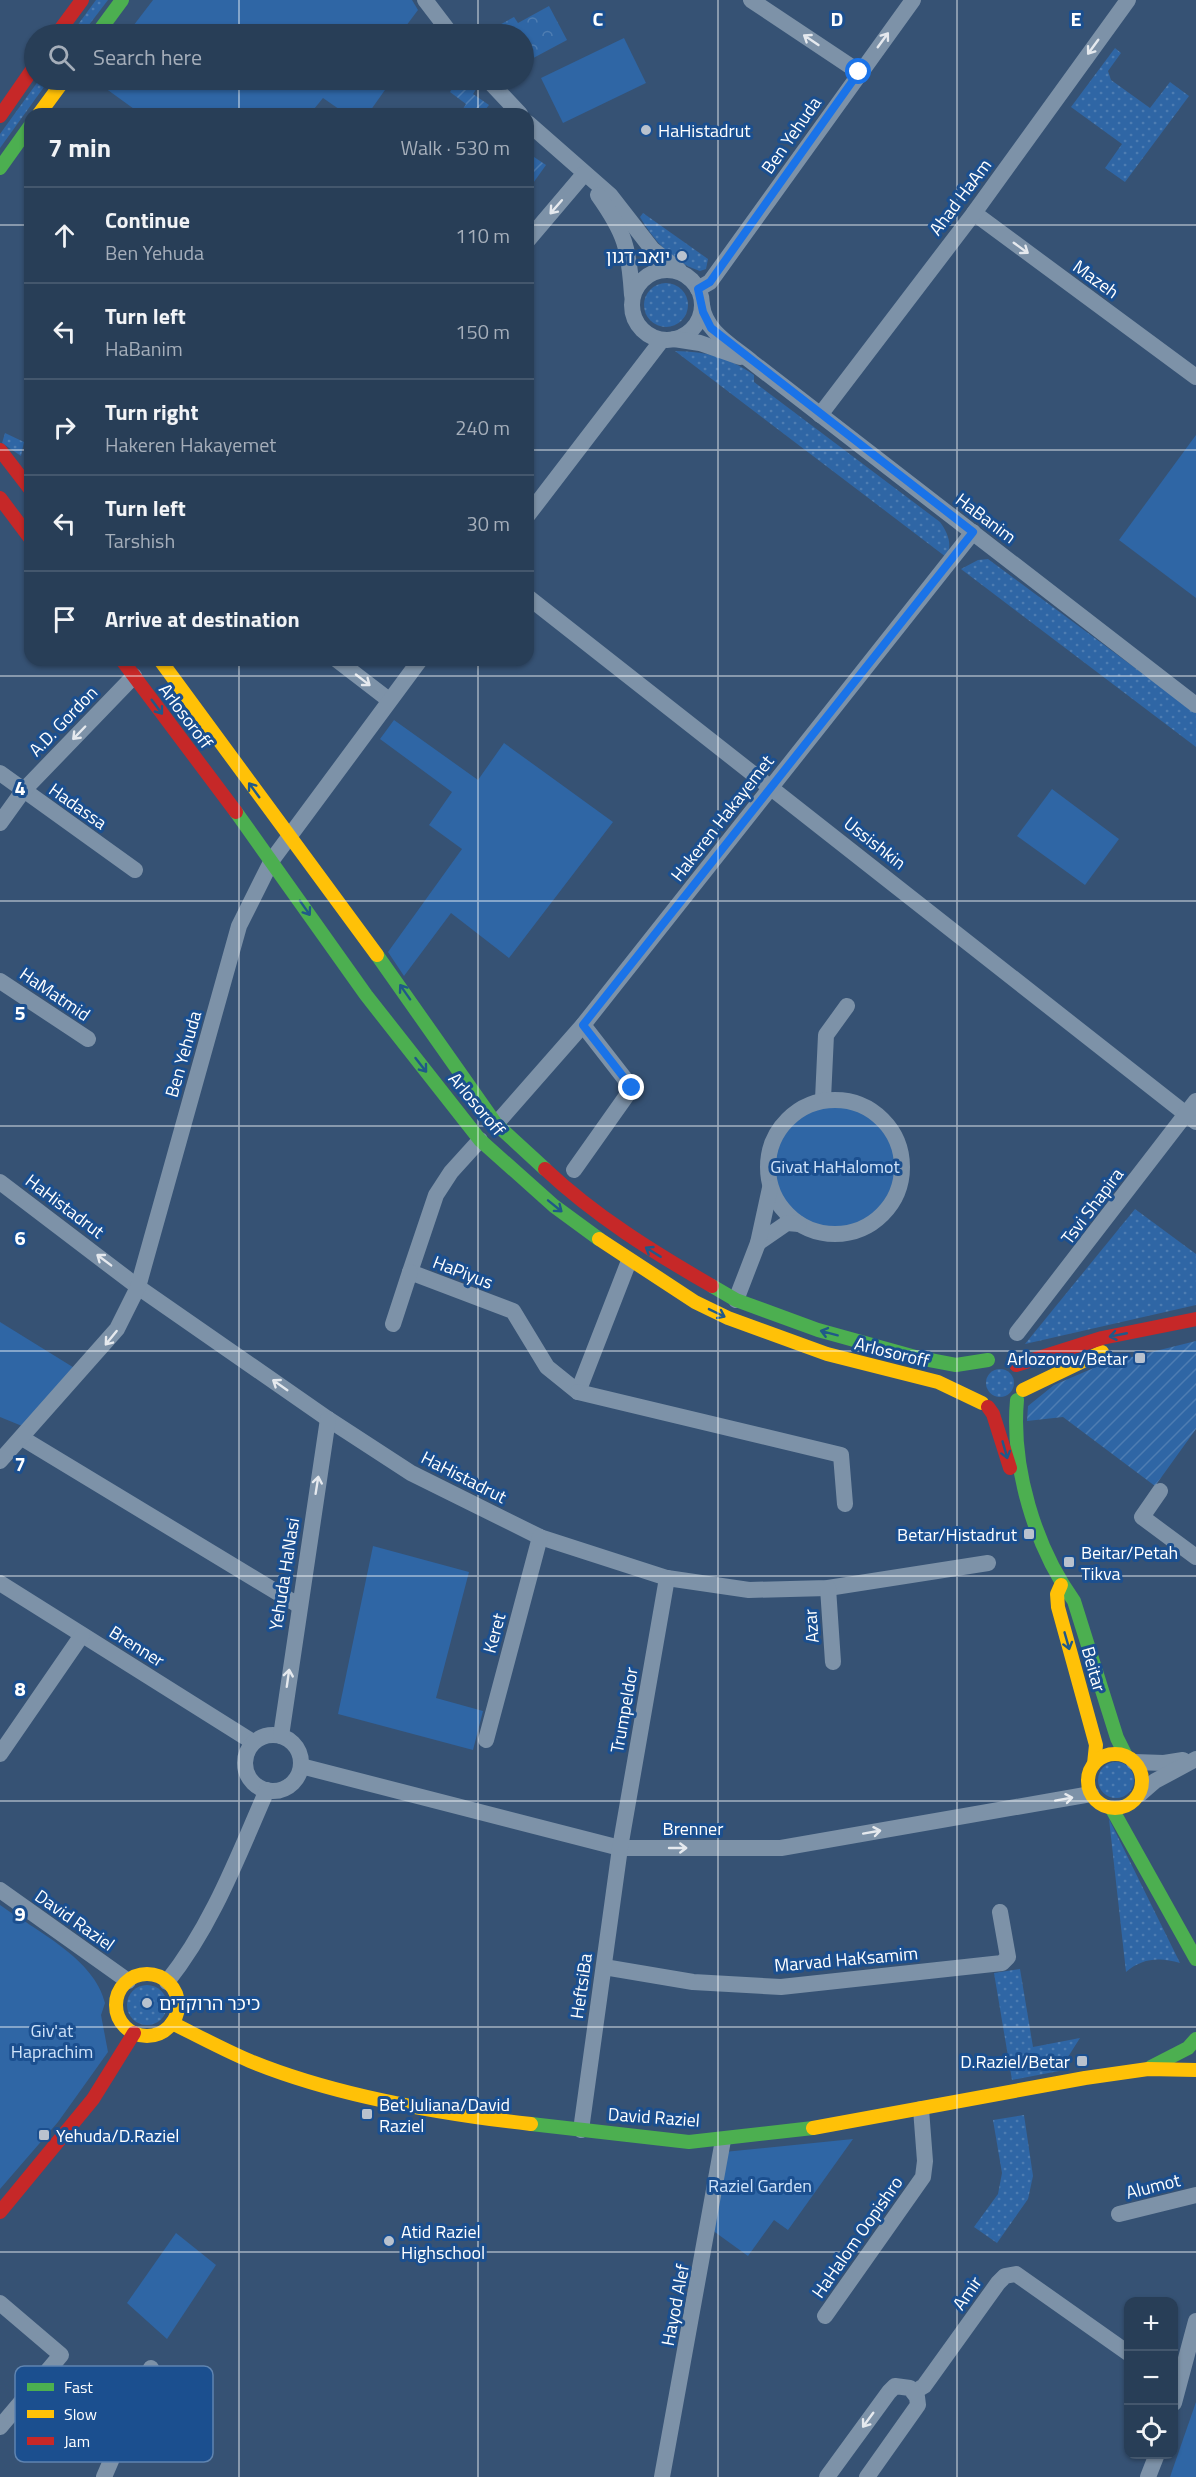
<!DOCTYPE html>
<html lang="en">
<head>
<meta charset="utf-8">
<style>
	:root { --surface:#283e57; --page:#30455d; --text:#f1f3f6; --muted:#a5aeba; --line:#44576d }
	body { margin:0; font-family:"Titillium Web","Noto Sans Hebrew",sans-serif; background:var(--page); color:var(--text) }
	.controls { position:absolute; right:18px; bottom:18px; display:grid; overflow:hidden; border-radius:12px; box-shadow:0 2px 4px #0004 }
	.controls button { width:54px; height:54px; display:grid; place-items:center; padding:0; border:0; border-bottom:2px solid var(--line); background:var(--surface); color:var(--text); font:30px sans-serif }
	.stop { position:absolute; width:18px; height:18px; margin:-14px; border:4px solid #1a73e8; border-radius:50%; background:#fff }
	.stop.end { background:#1a73e8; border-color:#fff; box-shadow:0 2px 6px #0008 }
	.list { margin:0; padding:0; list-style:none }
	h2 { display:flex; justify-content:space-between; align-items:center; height:78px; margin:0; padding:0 24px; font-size:26px }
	h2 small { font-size:20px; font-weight:400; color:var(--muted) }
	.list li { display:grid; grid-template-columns:39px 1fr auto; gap:18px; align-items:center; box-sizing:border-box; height:96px; padding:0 24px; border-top:2px solid var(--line) }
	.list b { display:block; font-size:22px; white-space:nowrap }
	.list p { margin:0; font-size:20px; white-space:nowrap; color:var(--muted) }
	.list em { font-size:20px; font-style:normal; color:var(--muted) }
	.icon { flex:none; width:33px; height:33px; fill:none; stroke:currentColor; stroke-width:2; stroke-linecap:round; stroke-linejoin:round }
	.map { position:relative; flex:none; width:1196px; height:2477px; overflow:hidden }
	.search { position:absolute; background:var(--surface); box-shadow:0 2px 4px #0004; left:24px; top:24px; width:510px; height:66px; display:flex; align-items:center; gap:15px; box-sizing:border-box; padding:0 21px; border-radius:33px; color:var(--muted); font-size:22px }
	.panel { position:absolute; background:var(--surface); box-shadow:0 2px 4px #0004; left:24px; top:108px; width:510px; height:558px; border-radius:18px }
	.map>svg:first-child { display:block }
</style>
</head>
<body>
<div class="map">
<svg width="1196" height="2477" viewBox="0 0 1196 2477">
	<defs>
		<pattern id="grass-dots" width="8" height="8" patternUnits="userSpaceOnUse" patternTransform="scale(1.5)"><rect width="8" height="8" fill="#2f66a5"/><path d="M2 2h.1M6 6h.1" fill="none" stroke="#4e7db2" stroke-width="1.8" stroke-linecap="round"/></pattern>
		<pattern id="forest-crowns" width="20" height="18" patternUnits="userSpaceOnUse" patternTransform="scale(1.5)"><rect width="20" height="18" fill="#2f66a5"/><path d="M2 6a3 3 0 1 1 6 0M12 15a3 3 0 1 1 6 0" fill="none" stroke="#4e7db2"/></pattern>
		<pattern id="garden-furrows" width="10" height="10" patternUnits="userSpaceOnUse" patternTransform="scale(1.5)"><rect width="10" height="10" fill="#2f66a5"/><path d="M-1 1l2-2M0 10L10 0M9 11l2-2" fill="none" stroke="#4e7db2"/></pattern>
	</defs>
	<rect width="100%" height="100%" fill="#365274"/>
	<g fill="url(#grass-dots)">
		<path d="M 96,0 L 108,0 L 82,34 L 71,34 Z"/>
		<path d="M 1115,48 L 1121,53 L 1108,71 L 1111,80 L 1150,108 L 1170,82 L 1189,96 L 1125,182 L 1105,168 L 1122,144 L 1071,107 Z"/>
		<path d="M 39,80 L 49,80 L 0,148 L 0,134 Z"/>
		<path d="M 643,213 L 708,259 L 706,269 L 700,271 C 674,263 653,240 640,217 Z"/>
		<circle cx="666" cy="305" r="22"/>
		<path d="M 675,351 C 708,352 726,356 754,375 L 754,382 L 940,522 C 948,533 953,545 946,557 Z"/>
		<path d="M 5,433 L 24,442 L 21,456 L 2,443 Z"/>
		<path d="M 988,559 L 1196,713 L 1196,747 L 961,569 L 978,560 Z"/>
		<path d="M 1135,1209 L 1196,1254 L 1196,1305 L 1025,1344 Z"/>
		<circle cx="1000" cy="1383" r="14"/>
		<circle cx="1116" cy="1780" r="18"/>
		<path d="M 1109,1819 L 1180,1963 C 1160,1957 1142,1958 1126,1972 Z"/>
		<path d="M 1020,1969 L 1033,2047 L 1080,2038 L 1059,2071 L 1012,2080 L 994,1973 Z"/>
		<circle cx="147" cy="2005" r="20"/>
		<path d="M 1024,2115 L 1033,2176 L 1028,2199 L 997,2243 L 974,2227 L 998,2194 L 1002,2173 L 993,2120 Z"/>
	</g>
	<path fill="url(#forest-crowns)" d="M 549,6 L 567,40 L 524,63 L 524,34 L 483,34 L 514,17 L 518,23 Z"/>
	<g fill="#2f66a5">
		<path d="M 153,0 L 412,0 L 418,10 L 400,34 L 127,34 Z"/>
		<path d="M 624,38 L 646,83 L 563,123 L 541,78 Z"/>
		<path d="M 94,80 L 392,80 L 368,114 L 346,114 L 323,98 L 310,114 L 141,114 Z"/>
		<path d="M 1196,435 L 1196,598 L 1119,540 Z"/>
		<path d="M 394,720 L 478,780 L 504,743 L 613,822 L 509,958 L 451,913 L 404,976 L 388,952 L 462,849 L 429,825 L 452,792 L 380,739 Z"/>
		<path d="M 1052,789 L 1119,839 L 1085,885 L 1017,836 Z"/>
		<circle cx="835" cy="1166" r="61"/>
		<path d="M 0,1322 L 76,1369 L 22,1426 L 0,1417 Z"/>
		<path d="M 373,1546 L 469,1572 L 436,1698 L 483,1711 L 473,1750 L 338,1714 Z"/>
		<path d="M 0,1905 C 35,1930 95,1959 105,2003 L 101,2015 L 108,2052 L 58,2122 L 0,2189 Z"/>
		<path d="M 853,2139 L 788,2230 L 774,2220 L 748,2256 L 712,2230 L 724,2152 Z"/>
		<path d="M 176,2233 L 216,2265 L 167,2339 L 127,2303 Z"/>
		<path d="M 1196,2402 L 1196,2477 L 1170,2477 Z"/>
	</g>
	<g fill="url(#garden-furrows)">
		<path d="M 442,80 L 464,80 L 477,88 L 473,94 L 489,105 L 482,114 L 471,114 L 463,109 L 466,104 L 450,92 L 452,89 Z"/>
		<path d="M 528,153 L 546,165 L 531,186 L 528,183 Z"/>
		<path d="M 1196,1341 L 1196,1429 L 1155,1486 L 1063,1417 L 1027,1421 L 1028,1406 L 1054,1385 L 1103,1364 Z"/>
	</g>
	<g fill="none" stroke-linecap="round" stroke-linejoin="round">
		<g stroke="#7d92a8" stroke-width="16">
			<path d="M 425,0 L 451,34"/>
			<path d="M 751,0 L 859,72"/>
			<path d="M 488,80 L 520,114"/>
			<path d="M 528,123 L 610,195 L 652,249 L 679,270"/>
			<path d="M 598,195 C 625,233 629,248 632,295"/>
			<path d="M 974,213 L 1196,377"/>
			<path d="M 528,240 L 584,174"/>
			<circle cx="667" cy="305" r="35"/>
			<path d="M 698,289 L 710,282 L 913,0"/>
			<path d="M 702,305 C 705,332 733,346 752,362 L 1196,705"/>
			<path d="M 674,339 L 700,343 L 740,357"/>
			<path d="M 820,415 L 974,213 L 1128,0"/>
			<path d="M 528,515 L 662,340"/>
			<path d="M 528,597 L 1196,1122"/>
			<path d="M 337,660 L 389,700"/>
			<path d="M 0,773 L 135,870"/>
			<path d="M 0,823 L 23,791 L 134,676"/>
			<path d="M 0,981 L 88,1039"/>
			<path d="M 823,1099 L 826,1035 L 847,1006"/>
			<circle cx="835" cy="1167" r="67"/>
			<path d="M 496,1124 L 583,1025 L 973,532"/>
			<path d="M 480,1140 L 451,1172 L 436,1195 L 410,1272 L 513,1311 L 547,1367 L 578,1392 L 629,1261"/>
			<path d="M 574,1170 L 632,1088 L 583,1025"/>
			<path d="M 0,1182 L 138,1287 L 328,1419 L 411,1473 L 540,1537 L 667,1578 L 749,1590 L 828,1588 L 988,1563"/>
			<path d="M 758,1243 L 787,1223 L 799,1224"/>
			<path d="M 736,1300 L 758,1243 L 770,1188"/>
			<path d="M 393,1324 L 410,1272"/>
			<path d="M 1017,1333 L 1196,1101"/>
			<path d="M 578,1392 L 841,1455 L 845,1504"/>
			<path d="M 22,1438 L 298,1605"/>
			<path d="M 0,1461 L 117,1329 L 138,1287 L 239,926 L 272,860 L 420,660"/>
			<path d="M 1160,1491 L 1142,1517 L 1196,1557"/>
			<path d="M 0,1583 L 253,1742"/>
			<path d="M 828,1588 L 833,1662"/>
			<circle cx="273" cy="1763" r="28"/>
			<path d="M 281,1736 L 328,1419"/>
			<path d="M 486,1740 L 540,1537"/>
			<path d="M 0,1754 L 82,1635"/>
			<path d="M 1134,1762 L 1164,1763 L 1183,1760"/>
			<path d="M 301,1766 L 620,1848 L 781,1848 L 1091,1794"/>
			<path d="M 1140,1794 L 1155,1781 L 1196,1759"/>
			<path d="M 0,1890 L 128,1981"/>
			<path d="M 604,1967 L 693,1982 L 781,1987 L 1002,1963 L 1008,1957 L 1000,1912"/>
			<path d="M 167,1982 C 212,1926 238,1856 267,1790"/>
			<path d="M 581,2130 L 620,1848 L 667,1578"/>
			<path d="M 1119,2214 L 1196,2195"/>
			<path d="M 0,2303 L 61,2355 L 0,2427"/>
			<path d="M 825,2316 L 923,2177 L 925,2161 L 921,2109"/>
			<path d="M 914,2392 L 924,2386 L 998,2283 L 1005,2276 L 1016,2274 L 1128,2353"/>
			<path d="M 1174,2403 L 1196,2321"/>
			<path d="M 104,2477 L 151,2368"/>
			<path d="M 662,2477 L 723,2140"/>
			<path d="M 827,2477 L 889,2392 L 895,2386 L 910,2388 L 917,2397 L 918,2405 L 867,2477"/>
			<path d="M 1148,2477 L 1157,2454"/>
		</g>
		<g stroke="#4caf50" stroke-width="14">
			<path d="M 97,34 L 122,0"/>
			<path d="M 0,168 L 30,126"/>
			<path d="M 236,812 L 366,995 L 480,1140 L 554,1206 L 599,1239"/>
			<path d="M 377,955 L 496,1124 L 545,1169"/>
			<path d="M 712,1286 L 736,1300 L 818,1330 L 919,1358 L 956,1365 L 988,1360"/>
			<path d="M 1017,1400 C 1011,1467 1035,1547 1074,1601 L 1117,1738 L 1126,1756"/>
			<path d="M 1112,1809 L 1196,1959"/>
			<path d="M 1151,2067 L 1188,2048 L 1196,2039"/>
			<path d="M 531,2124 L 689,2142 L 813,2128"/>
		</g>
		<g stroke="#ffc107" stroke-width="14">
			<path d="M 39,114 L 64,80"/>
			<path d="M 160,660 L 377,955"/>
			<path d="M 599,1239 L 695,1302 L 728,1318 L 827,1354 L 938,1382 L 982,1403"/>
			<path d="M 1023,1390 L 1102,1352"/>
			<path d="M 1061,1585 L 1057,1594 L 1058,1607 L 1096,1745 L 1094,1764"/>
			<circle cx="1115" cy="1781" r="27"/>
			<circle cx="147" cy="2005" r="31"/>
			<path d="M 172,2023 C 198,2036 224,2050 250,2061 C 333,2095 442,2114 531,2124"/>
			<path d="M 813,2128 L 1085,2078 L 1148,2069 L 1196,2070"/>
		</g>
		<g stroke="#c62828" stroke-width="14">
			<path d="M 57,34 L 82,0"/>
			<path d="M 0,116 L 34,67"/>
			<path d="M 0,450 L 30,489"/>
			<path d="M 0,498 L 30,538"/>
			<path d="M 122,660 L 236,812"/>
			<path d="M 545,1169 C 595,1216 653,1252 712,1286"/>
			<path d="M 1016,1365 L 1102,1338 L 1196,1319"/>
			<path d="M 988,1407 L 993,1414 L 1010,1468"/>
			<path d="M 0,2212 L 93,2099 L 134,2033"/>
		</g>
	</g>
	<defs><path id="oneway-shaft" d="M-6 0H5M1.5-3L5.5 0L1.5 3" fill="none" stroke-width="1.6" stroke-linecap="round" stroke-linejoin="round" transform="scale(1.5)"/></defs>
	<g stroke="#e5e9ee">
		<use href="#oneway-shaft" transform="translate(811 40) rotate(-146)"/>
		<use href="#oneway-shaft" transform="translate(883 40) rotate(-54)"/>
		<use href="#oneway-shaft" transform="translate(1093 47) rotate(126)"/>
		<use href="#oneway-shaft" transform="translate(556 207) rotate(131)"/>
		<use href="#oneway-shaft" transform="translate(1021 248) rotate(36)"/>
		<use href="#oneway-shaft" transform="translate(363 680) rotate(38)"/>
		<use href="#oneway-shaft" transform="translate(79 733) rotate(134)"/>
		<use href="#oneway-shaft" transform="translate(104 1260) rotate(-143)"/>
		<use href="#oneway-shaft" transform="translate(111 1338) rotate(129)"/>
		<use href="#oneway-shaft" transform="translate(280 1385) rotate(-145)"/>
		<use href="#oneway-shaft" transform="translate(317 1485) rotate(-81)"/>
		<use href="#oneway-shaft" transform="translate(288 1678) rotate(-82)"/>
		<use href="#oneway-shaft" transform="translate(1064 1799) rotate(-10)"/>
		<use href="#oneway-shaft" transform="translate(872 1832) rotate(-10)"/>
		<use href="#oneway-shaft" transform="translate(678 1848)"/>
		<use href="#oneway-shaft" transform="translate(868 2420) rotate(126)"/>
	</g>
	<g stroke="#205989">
		<use href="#oneway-shaft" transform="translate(157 707) rotate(53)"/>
		<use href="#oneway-shaft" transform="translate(254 790) rotate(-126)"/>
		<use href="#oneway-shaft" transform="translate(305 908) rotate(55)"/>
		<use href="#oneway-shaft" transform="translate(405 992) rotate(-125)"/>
		<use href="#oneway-shaft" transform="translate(421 1065) rotate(52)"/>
		<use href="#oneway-shaft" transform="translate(555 1206) rotate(39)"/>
		<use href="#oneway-shaft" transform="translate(653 1252) rotate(-148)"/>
		<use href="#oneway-shaft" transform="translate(717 1313) rotate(26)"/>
		<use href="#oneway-shaft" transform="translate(829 1333) rotate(-165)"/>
		<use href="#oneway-shaft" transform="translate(1118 1335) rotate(169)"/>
		<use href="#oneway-shaft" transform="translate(1005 1450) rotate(74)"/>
		<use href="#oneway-shaft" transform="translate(1067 1641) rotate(74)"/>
	</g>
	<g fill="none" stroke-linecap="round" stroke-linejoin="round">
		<path stroke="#1a73e8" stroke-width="8" d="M 632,1088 L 583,1025 L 973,532 L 711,328 L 703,312 L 698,289 L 710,282 L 859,72"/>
	</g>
	<path fill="none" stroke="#fff" stroke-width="1.5" stroke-opacity="0.55" d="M 239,0 L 239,34M 478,0 L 478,34M 718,0 L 718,2477M 957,0 L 957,2477M 239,80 L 239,114M 478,80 L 478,114M 0,225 L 30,225M 528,225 L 1196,225M 0,450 L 30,450M 528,450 L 1196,450M 239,660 L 239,2477M 478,660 L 478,2477M 0,676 L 1196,676M 0,901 L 1196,901M 0,1126 L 1196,1126M 0,1351 L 1196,1351M 0,1576 L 1196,1576M 0,1801 L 1196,1801M 0,2027 L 1196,2027M 0,2252 L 1196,2252"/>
	<g fill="#b9c2ce" stroke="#1b4f8f" stroke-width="2">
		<circle cx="646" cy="130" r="6"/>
		<circle cx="682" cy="256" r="6"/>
		<rect x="1134" y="1352" width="12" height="12" rx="3"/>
		<rect x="1023" y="1528" width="12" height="12" rx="3"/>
		<rect x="1063" y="1556" width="12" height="12" rx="3"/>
		<circle cx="147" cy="2003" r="6"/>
		<rect x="1076" y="2055" width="12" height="12" rx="3"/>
		<rect x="361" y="2108" width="12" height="12" rx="3"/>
		<rect x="38" y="2129" width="12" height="12" rx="3"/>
		<circle cx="389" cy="2241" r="6"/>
	</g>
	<g text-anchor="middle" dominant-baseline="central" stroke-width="6" stroke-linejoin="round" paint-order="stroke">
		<g font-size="18" fill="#fff" stroke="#1b4f8f" text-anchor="start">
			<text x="658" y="130">HaHistadrut</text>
			<text x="670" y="256" text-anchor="end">יואב דגון</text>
			<text x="1128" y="1358" text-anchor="end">Arlozorov/Betar</text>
			<text x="1017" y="1534" text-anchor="end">Betar/Histadrut</text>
			<text x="1081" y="1552">Beitar/Petah<tspan x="1081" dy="21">Tikva</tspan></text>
			<text x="159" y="2003">כיכר הרוקדים</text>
			<text x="1070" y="2061" text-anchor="end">D.Raziel/Betar</text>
			<text x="379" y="2104">Bet Juliana/David<tspan x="379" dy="21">Raziel</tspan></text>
			<text x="56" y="2135">Yehuda/D.Raziel</text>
			<text x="401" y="2231">Atid Raziel<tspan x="401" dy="21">Highschool</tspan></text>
		</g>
		<g font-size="18" fill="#fff" stroke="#1b4f8f">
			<text transform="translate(791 135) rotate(-55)">Ben Yehuda</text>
			<text transform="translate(960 197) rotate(-53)">Ahad HaAm</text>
			<text transform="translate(1096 279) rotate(36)">Mazeh</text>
			<text transform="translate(986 518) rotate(37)">HaBanim</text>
			<text transform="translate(186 716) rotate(53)">Arlosoroff</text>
			<text transform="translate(63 721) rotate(-46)">A.D. Gordon</text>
			<text transform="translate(78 806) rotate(35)">Hadassa</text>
			<text transform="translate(722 818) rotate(-52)">Hakeren Hakayemet</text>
			<text transform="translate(875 843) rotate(38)">Ussishkin</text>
			<text transform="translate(55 994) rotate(34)">HaMatmid</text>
			<text transform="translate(183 1054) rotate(-74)">Ben Yehuda</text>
			<text transform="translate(477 1104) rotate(50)">Arlosoroff</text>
			<text transform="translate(65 1206) rotate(37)">HaHistadrut</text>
			<text transform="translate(1092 1206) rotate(-53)">Tsvi Shapira</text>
			<text transform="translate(463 1272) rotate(21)">HaPiyus</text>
			<text transform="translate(892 1352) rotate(14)">Arlosoroff</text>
			<text transform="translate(464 1477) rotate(27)">HaHistadrut</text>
			<text transform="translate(284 1574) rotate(-81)">Yehuda HaNasi</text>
			<text transform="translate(811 1626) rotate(-94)">Azar</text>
			<text transform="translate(494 1633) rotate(-75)">Keret</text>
			<text transform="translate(137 1646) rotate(32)">Brenner</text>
			<text transform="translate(1094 1669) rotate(74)">Beitar</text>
			<text transform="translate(624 1710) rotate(-80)">Trumpeldor</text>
			<text x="693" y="1828">Brenner</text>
			<text transform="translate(75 1920) rotate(35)">David Raziel</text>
			<text transform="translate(846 1959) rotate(-5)">Marvad HaKsamim</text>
			<text transform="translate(581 1986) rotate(-82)">HeftsiBa</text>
			<text transform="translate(654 2117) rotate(4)">David Raziel</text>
			<text transform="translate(1153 2186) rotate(-14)">Alumot</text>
			<text transform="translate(857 2237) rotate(-55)">HaHalom Oopishro</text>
			<text transform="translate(967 2293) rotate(-55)">Amir</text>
			<text transform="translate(675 2305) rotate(-79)">Hayod Alef</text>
		</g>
		<g font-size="18" fill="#cfe3fa" stroke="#1b4f8f">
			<text x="835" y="1166">Givat HaHalomot</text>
			<text x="52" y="2030">Giv'at<tspan x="52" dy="21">Haprachim</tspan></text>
			<text x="760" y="2185">Raziel Garden</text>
		</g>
	</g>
	<rect x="15" y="2366" width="198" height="96" rx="9" fill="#1b4f8f" stroke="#5f84b1" stroke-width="1.5"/>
	<rect x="27" y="2383" width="27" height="8" fill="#4caf50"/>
	<rect x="27" y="2410" width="27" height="8" fill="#ffc107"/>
	<rect x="27" y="2437" width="27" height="8" fill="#c62828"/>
	<g font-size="16" fill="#fff">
		<text x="64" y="2393">Fast</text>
		<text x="64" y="2420">Slow</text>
		<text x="64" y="2447">Jam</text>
	</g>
	<g font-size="20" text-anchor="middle" font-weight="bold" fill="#fff" stroke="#1b4f8f" stroke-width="6" stroke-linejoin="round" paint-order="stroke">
		<text x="598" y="26">C</text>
		<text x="837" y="26">D</text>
		<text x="1076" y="26">E</text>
		<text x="20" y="795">4</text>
		<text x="20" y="1020">5</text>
		<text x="20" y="1245">6</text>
		<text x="20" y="1471">7</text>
		<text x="20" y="1696">8</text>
		<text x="20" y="1921">9</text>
	</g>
</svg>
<div class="controls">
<button>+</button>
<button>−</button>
<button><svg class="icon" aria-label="locate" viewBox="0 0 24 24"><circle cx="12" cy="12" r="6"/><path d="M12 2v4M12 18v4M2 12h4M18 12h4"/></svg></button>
</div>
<div class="stop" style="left:859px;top:72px"></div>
<div class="stop end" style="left:632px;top:1088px"></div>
<div class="search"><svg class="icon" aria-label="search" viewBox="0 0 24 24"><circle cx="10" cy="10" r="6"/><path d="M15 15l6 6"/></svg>Search here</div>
<section class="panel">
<h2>7 min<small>Walk · 530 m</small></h2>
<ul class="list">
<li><svg class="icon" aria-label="ahead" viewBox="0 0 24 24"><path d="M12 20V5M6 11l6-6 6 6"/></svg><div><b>Continue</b><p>Ben Yehuda</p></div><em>110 m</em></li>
<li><svg class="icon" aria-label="left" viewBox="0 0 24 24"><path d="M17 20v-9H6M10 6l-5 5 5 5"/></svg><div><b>Turn left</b><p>HaBanim</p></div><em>150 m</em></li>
<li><svg class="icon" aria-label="right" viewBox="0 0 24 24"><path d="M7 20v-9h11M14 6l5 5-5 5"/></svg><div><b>Turn right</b><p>Hakeren Hakayemet</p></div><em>240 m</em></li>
<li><svg class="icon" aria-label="left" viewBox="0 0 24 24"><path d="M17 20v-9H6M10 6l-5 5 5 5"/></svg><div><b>Turn left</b><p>Tarshish</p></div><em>30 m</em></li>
<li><svg class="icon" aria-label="arrive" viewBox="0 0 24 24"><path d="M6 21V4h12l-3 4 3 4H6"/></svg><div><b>Arrive at destination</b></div></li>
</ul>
</section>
</div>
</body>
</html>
